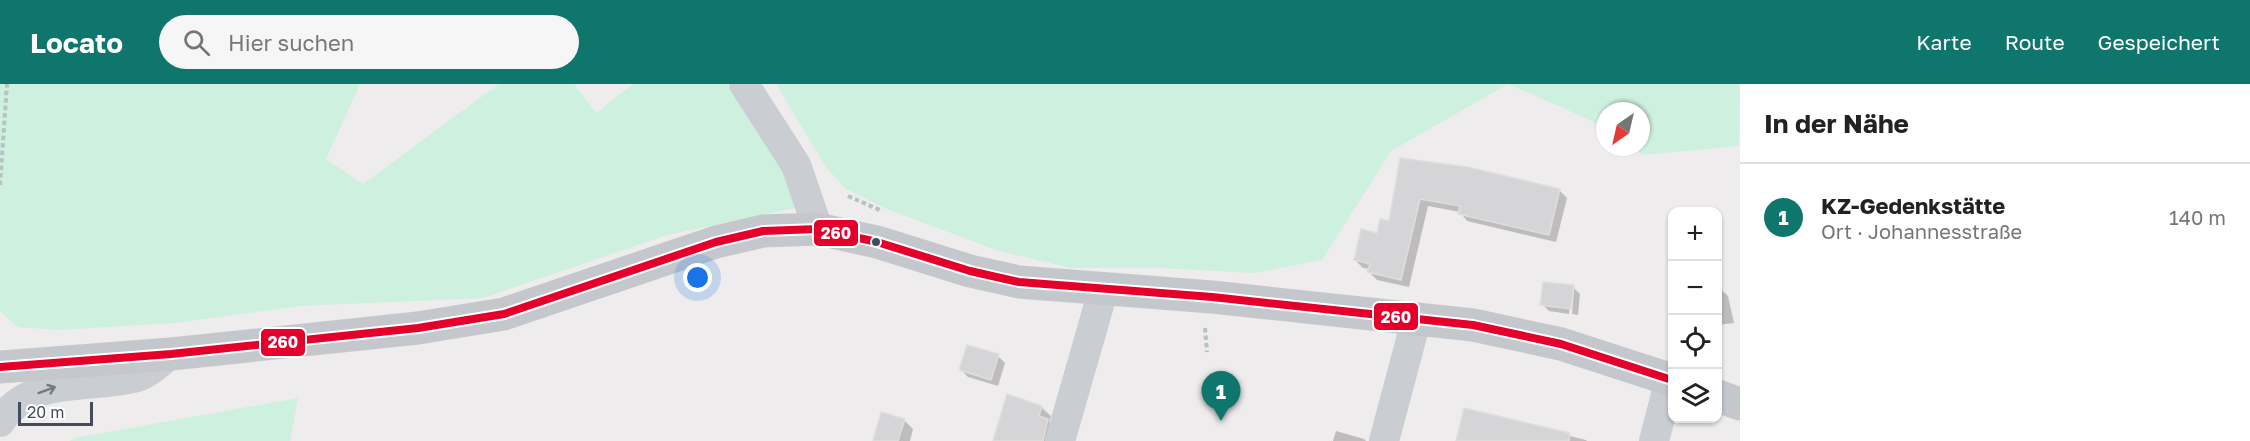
<!DOCTYPE html>
<html lang="de">
<head>
<meta charset="utf-8">
<style>
	:root { --surface:#fff; --page:#f6f6f6; --text:#222; --muted:#767676; --line:#e0e0e0; --accent:#0f766e }
	body { margin:0; font-family:"Golos Text",sans-serif; background:var(--page); color:var(--text) }
	.controls { position:absolute; right:18px; bottom:18px; display:grid; overflow:hidden; border-radius:12px; box-shadow:0 2px 4px #0004 }
	.controls button { width:54px; height:54px; display:grid; place-items:center; padding:0; border:0; border-bottom:2px solid var(--line); background:var(--surface); color:var(--text); font:30px sans-serif }
	.compass { position:absolute; left:1596px; top:18px; width:54px; height:54px; border-radius:50%; background:var(--surface); box-shadow:0 2px 4px #0004; rotate:214deg }
	.scale { position:absolute; left:18px; bottom:15px; width:75px; box-sizing:border-box; padding-left:6px; border:3px solid #424c5b; border-top:0; font-size:16px; line-height:21px; white-space:nowrap; color:#424c5b; -webkit-text-stroke:4px #fff; paint-order:stroke }
	.you { position:absolute; left:698px; top:194px; width:21px; height:21px; margin:-15px; border:4px solid #fff; border-radius:50%; background:#1a73e8; box-shadow:0 0 0 9px #1a73e833 }
	.badge { display:grid; place-items:center; width:39px; height:39px; border-radius:50%; background:var(--accent); color:#fff; font-size:20px; font-weight:700 }
	.pin { position:absolute; translate:-50% -50px; filter:drop-shadow(0 2px 3px #0008) }
	.pin::after { content:''; position:absolute; top:32px; width:21px; height:18px; background:inherit; clip-path:polygon(0 0,100% 0,50% 100%) }
	.list { margin:0; padding:0; list-style:none }
	h2 { display:flex; justify-content:space-between; align-items:center; height:78px; margin:0; padding:0 24px; font-size:26px }
	h2 small { font-size:20px; font-weight:400; color:var(--muted) }
	.list li { display:grid; grid-template-columns:39px 1fr auto; gap:18px; align-items:center; box-sizing:border-box; height:108px; padding:0 24px; border-top:2px solid var(--line) }
	.list b { display:block; font-size:22px; white-space:nowrap }
	.list p { margin:0; font-size:20px; white-space:nowrap; color:var(--muted) }
	.list em { font-size:20px; font-style:normal; color:var(--muted) }
	.icon { flex:none; width:33px; height:33px; fill:none; stroke:currentColor; stroke-width:2; stroke-linecap:round; stroke-linejoin:round }
	.map { position:relative; flex:none; width:1740px; height:357px; overflow:hidden }
	header { display:flex; align-items:center; gap:36px; box-sizing:border-box; height:84px; padding:0 30px; background:var(--accent); color:#fff }
	header strong { font-size:28px }
	nav { display:flex; gap:33px; margin-inline-start:auto; font-size:21px }
	.search { width:420px; height:54px; background:var(--page); display:flex; align-items:center; gap:15px; box-sizing:border-box; padding:0 21px; border-radius:33px; color:var(--muted); font-size:22px }
	main { display:flex }
	aside { flex:1; background:var(--surface) }
	.map>svg:first-child { display:block }
</style>
</head>
<body>
<header>
<strong>Locato</strong>
<div class="search"><svg class="icon" aria-label="search" viewBox="0 0 24 24"><circle cx="10" cy="10" r="6"/><path d="M15 15l6 6"/></svg>Hier suchen</div>
<nav><a>Karte</a><a>Route</a><a>Gespeichert</a></nav>
</header>
<main>
<div class="map">
<svg width="1740" height="357" viewBox="0 0 1740 357">
	<rect width="100%" height="100%" fill="#eeecec"/>
	<g fill="#cef0de">
		<path d="M 0,0 L 360,0 L 326,75 L 363,100 L 499,0 L 574,0 L 596,29 L 633,0 L 727,0 L 784,85 L 795,124 L 667,151 L 483,214 L 301,222 L 174,239 L 58,246 L 18,243 L 0,227 Z"/>
		<path d="M 776,0 L 1740,0 L 1739,62 L 1643,71 L 1631,63 L 1641,63 L 1641,27 L 1605,27 L 1605,46 L 1588,35 L 1508,0 L 1391,67 L 1322,176 L 1254,189 L 1158,184 L 1071,184 L 999,167 L 887,125 L 846,105 L 826,83 Z"/>
		<path d="M 298,314 L 290,357 L 70,357 L 75,354 Z"/>
	</g>
	<g fill="#0003">
		<path d="M 1401,76 L 1559,106 L 1567,114 L 1556,158 L 1467,137 L 1460,128 L 1428,122 L 1409,203 L 1377,196 L 1369,188 L 1370,185 L 1363,184 L 1355,176 L 1390,139 Z"/>
		<path d="M 1573,203 L 1580,210 L 1578,231 L 1572,230 L 1574,207 L 1571,207 L 1569,230 L 1549,227 L 1542,220 Z"/>
		<path d="M 1718,203 L 1728,212 L 1734,239 L 1718,241 Z"/>
		<path d="M 998,272 L 1005,279 L 998,302 L 968,293 L 961,286 Z"/>
		<path d="M 1041,323 L 1051,332 L 1049,338 L 1057,346 L 1054,357 L 997,357 Z"/>
		<path d="M 1465,326 L 1586,356 L 1587,357 L 1458,357 Z"/>
		<path d="M 904,336 L 913,345 L 910,357 L 874,357 Z"/>
		<path d="M 1336,347 L 1364,355 L 1366,357 L 1333,357 Z"/>
	</g>
	<g fill="#d5d4d7" stroke="#dfdedf" stroke-width="1.5">
		<path d="M 1400,74 L 1468,83 L 1560,105 L 1549,151 L 1458,130 L 1460,122 L 1420,115 L 1401,196 L 1367,188 L 1370,180 L 1354,176 L 1361,145 L 1377,149 L 1380,135 L 1389,137 Z"/>
		<path d="M 1543,198 L 1574,201 L 1571,225 L 1540,221 Z"/>
		<path d="M 967,261 L 999,270 L 991,296 L 959,286 Z"/>
		<path d="M 1007,310 L 1042,322 L 1039,332 L 1048,335 L 1043,357 L 993,357 Z"/>
		<path d="M 1464,324 L 1570,349 L 1569,357 L 1456,357 Z"/>
		<path d="M 881,328 L 905,335 L 898,357 L 873,357 Z"/>
	</g>
	<g fill="none" stroke-linecap="round" stroke-linejoin="round">
		<g stroke="#b5c3c1" stroke-width="4" stroke-dasharray="4.5 3" stroke-linecap="butt">
			<path d="M 0,101 L 7,0"/>
			<path d="M 848,112 L 882,127"/>
			<path d="M 1205,244 L 1207,268"/>
		</g>
		<g stroke="#cacdd1" stroke-width="30">
			<path d="M 744,0 L 796,81 L 818,145"/>
			<path d="M 0,338 C 30,290 91,306 137,293 C 148,290 161,277 171,270"/>
			<path d="M 1060,357 L 1103,207"/>
			<path d="M 1384,357 L 1417,233"/>
			<path d="M 1654,357 L 1670,295"/>
		</g>
		<g stroke="#c4c8cd" stroke-width="33">
			<path d="M 0,283 L 171,270 L 418,244 L 504,230 L 716,158 L 763,147 L 818,145 L 877,158 L 970,187 L 1019,198 L 1212,213 L 1473,241 L 1561,260 L 1672,296"/>
			<path d="M 1718,312 L 1740,320"/>
		</g>
		<defs>
			<path id="bus-1" d="M 0,283 L 171,270 L 418,244 L 504,230 L 716,158 L 763,147 L 818,145 L 877,158 L 970,187 L 1019,198 L 1212,213 L 1473,241 L 1561,260 L 1672,296"/>
		</defs>
		<use href="#bus-1" stroke="#fff" stroke-width="12"/>
		<use href="#bus-1" stroke="#e4002b" stroke-width="8"/>
	</g>
	<defs><path id="oneway-shaft" d="M-6 0H5M1.5-3L5.5 0L1.5 3" fill="none" stroke-width="1.6" stroke-linecap="round" stroke-linejoin="round" transform="scale(1.5)"/></defs>
	<use stroke="#727984" href="#oneway-shaft" transform="translate(47 306) rotate(-20)"/>
	<circle fill="#424c5b" stroke="#fff" stroke-width="2" cx="876" cy="158" r="5"/>
	<g stroke="#fff" stroke-width="2">
		<rect x="813" y="135" width="46" height="28" rx="6" fill="#e4002b"/>
		<rect x="1373" y="218" width="46" height="29" rx="6" fill="#e4002b"/>
		<rect x="260" y="244" width="46" height="29" rx="6" fill="#e4002b"/>
	</g>
	<g font-size="16" text-anchor="middle" font-weight="bold" fill="#fff">
		<text x="836" y="155">260</text>
		<text x="1396" y="239">260</text>
		<text x="283" y="264">260</text>
	</g>
</svg>
<div class="controls">
<button>+</button>
<button>−</button>
<button><svg class="icon" aria-label="locate" viewBox="0 0 24 24"><circle cx="12" cy="12" r="6"/><path d="M12 2v4M12 18v4M2 12h4M18 12h4"/></svg></button>
<button><svg class="icon" aria-label="layers" viewBox="0 0 24 24"><path d="M12 4l9 5-9 5-9-5zM3 14l9 5 9-5"/></svg></button>
</div>
<svg class="compass" viewBox="-18 -18 36 36"><path d="M0-13l5 13h-10z" fill="#e53935"/><path d="M0 13l5-13h-10z" fill="#767676"/></svg>
<div class="scale">20 m</div>
<div class="you"></div>
<div class="pin badge" style="left:1221px;top:337px">1</div>
</div>
<aside>
<h2>In der Nähe<small></small></h2>
<ul class="list">
<li><span class="badge">1</span><div><b>KZ-Gedenkstätte</b><p>Ort · Johannesstraße</p></div><em>140 m</em></li>
</ul>
</aside>
</main>
</body>
</html>
